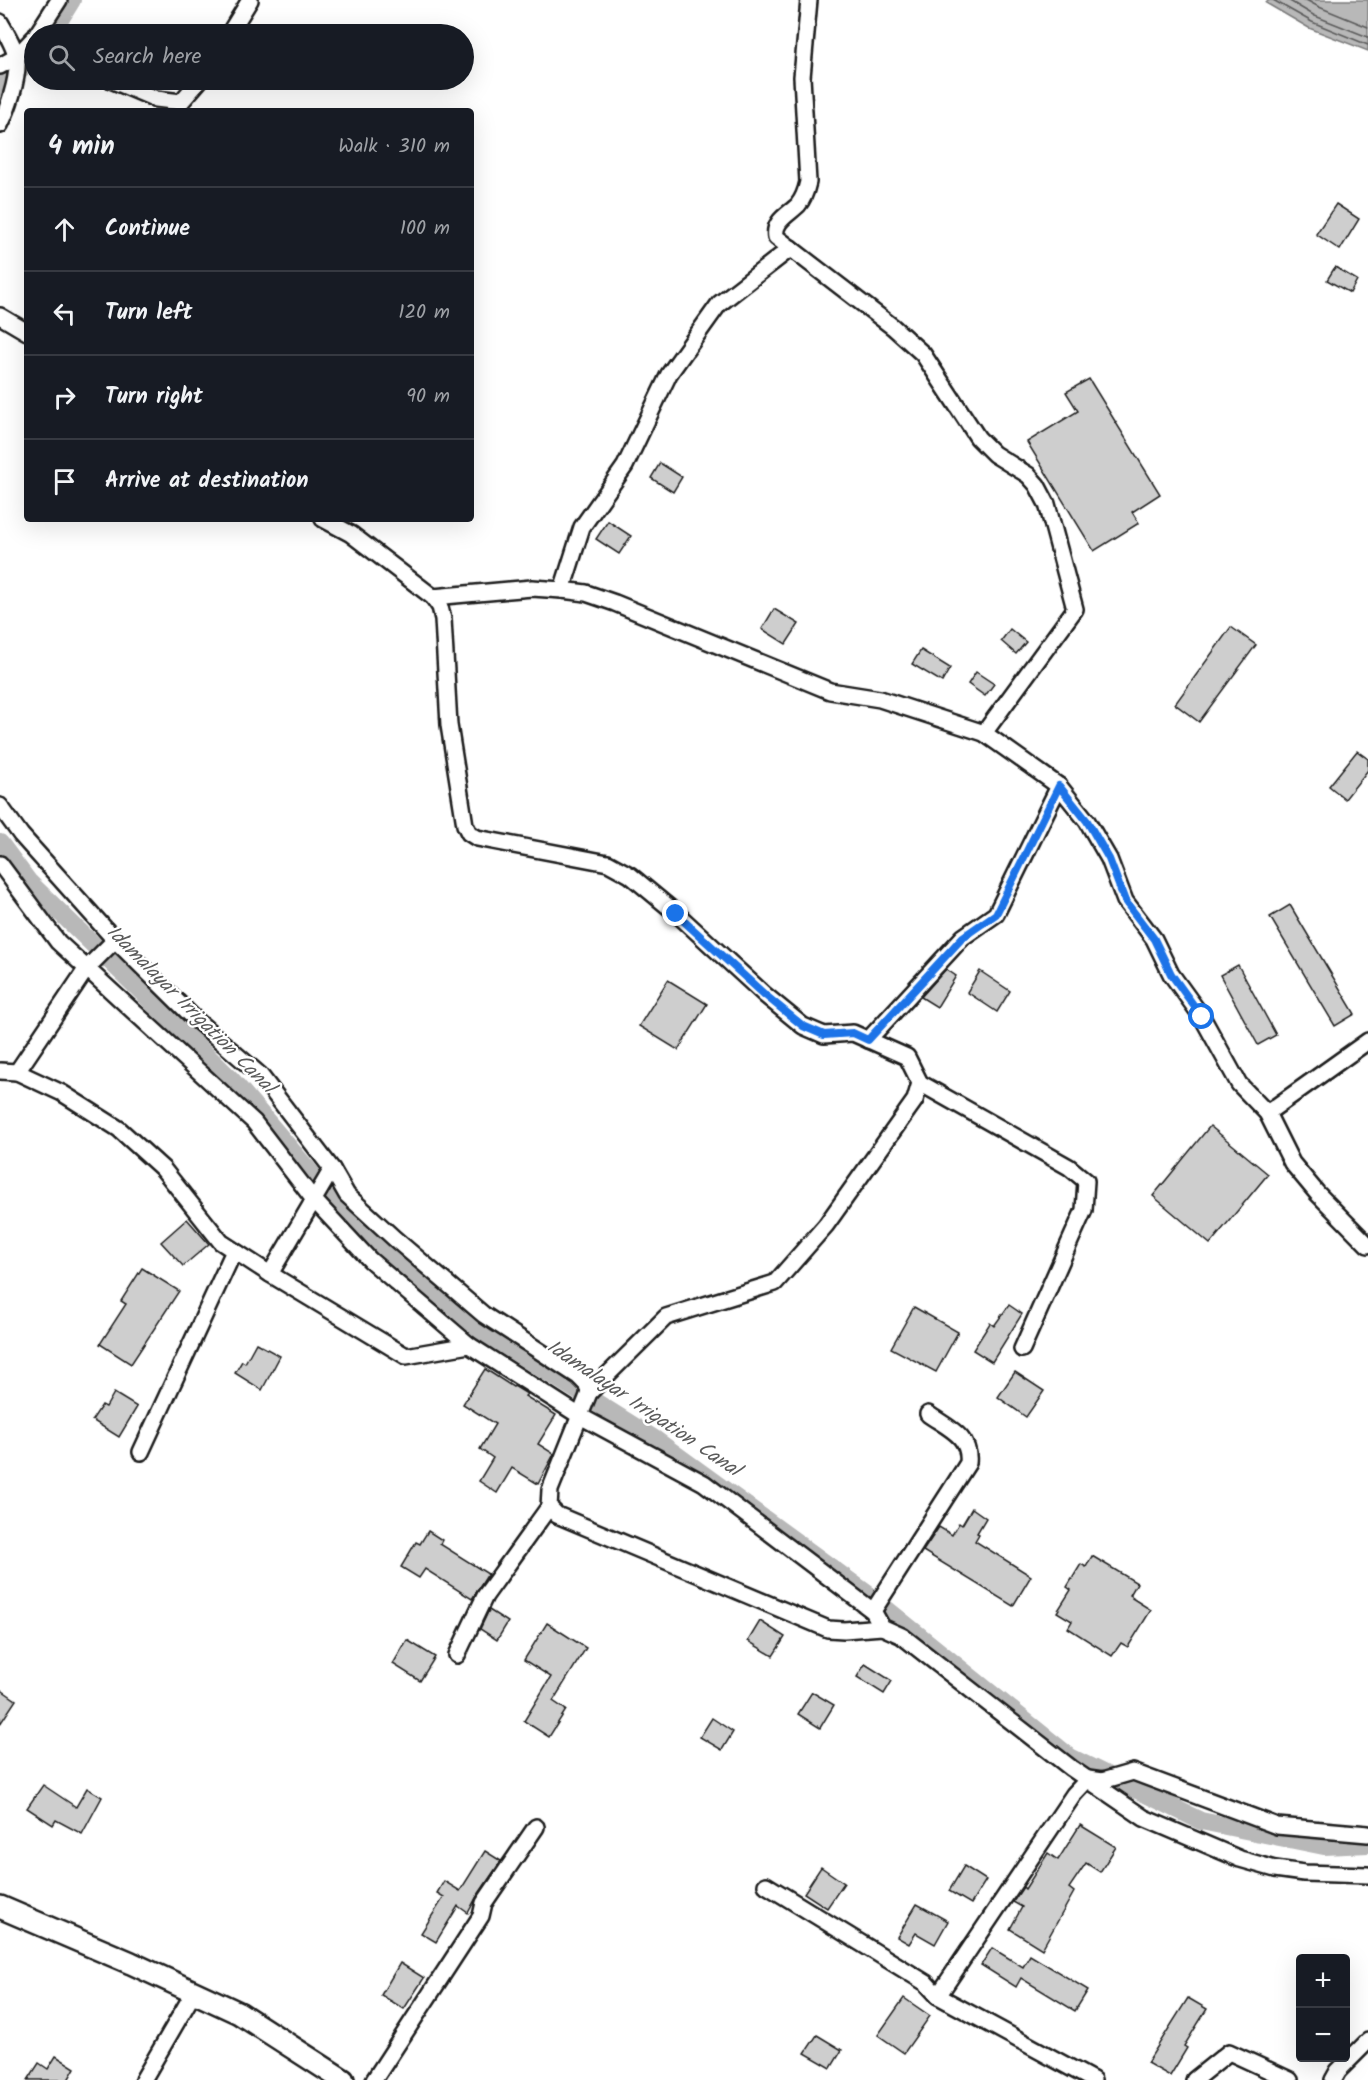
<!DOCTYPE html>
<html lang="en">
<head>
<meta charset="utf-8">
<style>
	:root { --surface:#171b24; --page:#20242c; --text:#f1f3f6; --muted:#9ea1a6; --line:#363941 }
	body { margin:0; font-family:Kalam,sans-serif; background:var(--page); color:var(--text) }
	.controls { position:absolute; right:18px; bottom:18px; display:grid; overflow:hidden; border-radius:6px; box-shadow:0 6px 24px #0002 }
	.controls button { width:54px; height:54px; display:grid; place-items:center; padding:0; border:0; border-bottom:2px solid var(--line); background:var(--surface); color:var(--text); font:30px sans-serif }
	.stop { position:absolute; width:18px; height:18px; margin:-14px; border:4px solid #1a73e8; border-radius:50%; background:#fff }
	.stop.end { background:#1a73e8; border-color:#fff; box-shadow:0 2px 6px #0008 }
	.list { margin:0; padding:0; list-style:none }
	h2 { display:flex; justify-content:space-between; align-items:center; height:78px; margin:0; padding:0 24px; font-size:26px }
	h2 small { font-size:20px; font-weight:400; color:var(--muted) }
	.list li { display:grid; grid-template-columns:39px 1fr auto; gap:18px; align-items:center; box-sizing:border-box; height:84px; padding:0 24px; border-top:2px solid var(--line) }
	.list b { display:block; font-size:22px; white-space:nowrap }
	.list em { font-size:20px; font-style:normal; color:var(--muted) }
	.icon { flex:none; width:33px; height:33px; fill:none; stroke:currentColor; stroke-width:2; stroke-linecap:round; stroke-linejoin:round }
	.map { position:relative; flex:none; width:1368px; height:2080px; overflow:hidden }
	.search { position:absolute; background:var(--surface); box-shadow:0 6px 24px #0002; left:24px; top:24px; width:450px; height:66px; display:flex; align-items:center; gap:15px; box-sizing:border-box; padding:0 21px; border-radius:33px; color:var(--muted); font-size:22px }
	.panel { position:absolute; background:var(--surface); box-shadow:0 6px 24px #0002; left:24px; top:108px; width:450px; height:414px; border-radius:6px }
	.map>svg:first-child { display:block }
</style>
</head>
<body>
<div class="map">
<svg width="1368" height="2080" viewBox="0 0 1368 2080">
	<rect width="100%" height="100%" fill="#fff"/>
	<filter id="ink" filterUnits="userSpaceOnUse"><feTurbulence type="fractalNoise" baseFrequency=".0167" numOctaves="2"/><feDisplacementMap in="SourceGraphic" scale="12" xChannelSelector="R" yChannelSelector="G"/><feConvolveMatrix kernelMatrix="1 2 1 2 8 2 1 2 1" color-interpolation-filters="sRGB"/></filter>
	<g filter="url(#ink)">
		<path fill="#b8b8b8" stroke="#7a7a7a" stroke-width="1.5" d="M 1269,0 L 1368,0 L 1368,51 L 1309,28 L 1266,3 Z"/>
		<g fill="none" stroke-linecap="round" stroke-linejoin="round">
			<g stroke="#5a5a5a" stroke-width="1.5">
				<path d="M 1273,0 L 1312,22 L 1368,45"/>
				<path d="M 1288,0 L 1315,16 L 1368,37"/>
				<path d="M 1306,0 L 1319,7 L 1368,27"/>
			</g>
			<g stroke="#b8b8b8" stroke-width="18">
				<path d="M 51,34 L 72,0"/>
				<path d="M 0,87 L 34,59"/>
				<path d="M 0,843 L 29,882 L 232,1080 L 339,1206 L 455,1314 L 656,1440 L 869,1595 L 1070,1757 L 1201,1821 L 1324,1846 L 1368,1844"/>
			</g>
		</g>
		<g fill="#cecece" stroke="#1c1c1c" stroke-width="1.5">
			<path d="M 1336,204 L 1359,219 L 1340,250 L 1316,234 Z"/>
			<path d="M 1335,267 L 1357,280 L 1350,293 L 1327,280 Z"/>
			<path d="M 1089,379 L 1160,494 L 1132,512 L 1139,523 L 1094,551 L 1027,442 L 1078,411 L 1066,392 Z"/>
			<path d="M 660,463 L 682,477 L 673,492 L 651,478 Z"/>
			<path d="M 608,521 L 631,536 L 619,554 L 596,539 Z"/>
			<path d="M 774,609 L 799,624 L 786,644 L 762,629 Z"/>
			<path d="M 1231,627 L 1256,645 L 1199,722 L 1175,704 Z"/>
			<path d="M 1010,629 L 1026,642 L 1016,654 L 1001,641 Z"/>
			<path d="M 921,650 L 950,668 L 942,682 L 912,664 Z"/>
			<path d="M 976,672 L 994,684 L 985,696 L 968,684 Z"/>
			<path d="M 1357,751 L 1368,759 L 1368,770 L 1345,799 L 1329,786 Z"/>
			<path d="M 1290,905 L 1355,1014 L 1335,1026 L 1270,917 Z"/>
			<path d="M 1238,965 L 1276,1035 L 1258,1045 L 1220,975 Z"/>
			<path d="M 946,969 L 956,976 L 937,1007 L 921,997 Z"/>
			<path d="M 980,971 L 1010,991 L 997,1012 L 967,992 Z"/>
			<path d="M 668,980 L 707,1004 L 678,1050 L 639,1026 Z"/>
			<path d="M 1210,1126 L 1268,1174 L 1210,1244 L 1153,1196 Z"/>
			<path d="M 187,1219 L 209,1244 L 183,1266 L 161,1242 Z"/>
			<path d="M 142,1268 L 179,1291 L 131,1364 L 100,1344 L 126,1304 L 121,1301 Z"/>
			<path d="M 1009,1305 L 1022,1314 L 992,1362 L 973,1350 L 990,1323 L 994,1326 Z"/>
			<path d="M 914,1307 L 958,1332 L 936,1372 L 891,1348 Z"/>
			<path d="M 256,1343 L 280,1356 L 262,1390 L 235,1373 L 242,1361 L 245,1363 Z"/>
			<path d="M 485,1369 L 513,1387 L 514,1386 L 527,1394 L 525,1396 L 556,1415 L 538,1444 L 554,1454 L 538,1484 L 512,1468 L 497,1493 L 479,1481 L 493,1458 L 480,1449 L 495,1424 L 463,1404 Z"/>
			<path d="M 1015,1372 L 1044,1391 L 1026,1417 L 998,1397 Z"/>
			<path d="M 114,1393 L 137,1407 L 119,1437 L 92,1420 L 102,1405 L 106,1407 Z"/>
			<path d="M 972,1508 L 986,1518 L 977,1533 L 979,1534 L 975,1541 L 1031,1576 L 1013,1606 L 923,1551 L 939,1527 L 952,1535 L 959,1523 L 962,1525 Z"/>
			<path d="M 428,1531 L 442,1540 L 440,1544 L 488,1574 L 472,1599 L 425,1569 L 419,1578 L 401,1567 L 416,1542 L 420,1544 Z"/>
			<path d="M 1092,1556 L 1137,1583 L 1130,1595 L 1133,1597 L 1132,1598 L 1151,1610 L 1128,1647 L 1121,1643 L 1112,1656 L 1068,1628 L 1072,1621 L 1057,1612 L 1071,1590 L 1067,1587 L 1081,1564 L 1086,1567 Z"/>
			<path d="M 489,1610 L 508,1622 L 497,1640 L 480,1629 Z"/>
			<path d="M 760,1621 L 785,1637 L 773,1656 L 748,1641 Z"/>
			<path d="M 547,1623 L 586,1648 L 553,1701 L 566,1710 L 549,1737 L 524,1721 L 551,1677 L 524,1660 Z"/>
			<path d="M 407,1640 L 435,1657 L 420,1681 L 393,1664 Z"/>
			<path d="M 865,1664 L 892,1681 L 884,1694 L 857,1677 Z"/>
			<path d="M 0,1689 L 16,1700 L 0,1724 Z"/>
			<path d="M 812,1692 L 834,1705 L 820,1728 L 798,1714 Z"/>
			<path d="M 712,1718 L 733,1732 L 722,1750 L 700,1737 Z"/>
			<path d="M 43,1785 L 76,1807 L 87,1788 L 102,1797 L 82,1834 L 56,1820 L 53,1825 L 27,1808 Z"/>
			<path d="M 1080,1825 L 1116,1847 L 1100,1872 L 1086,1863 L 1069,1888 L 1074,1892 L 1042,1949 L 1010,1929 L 1022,1907 L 1013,1902 L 1023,1887 L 1025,1889 L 1048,1853 L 1058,1860 Z"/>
			<path d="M 485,1851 L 501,1861 L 476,1898 L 468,1913 L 458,1906 L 436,1942 L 421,1933 L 444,1897 L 437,1893 L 444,1881 L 460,1891 Z"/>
			<path d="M 964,1866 L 986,1880 L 971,1904 L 949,1891 Z"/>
			<path d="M 821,1867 L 844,1883 L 827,1908 L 804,1893 Z"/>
			<path d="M 917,1904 L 948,1921 L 935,1944 L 916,1933 L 909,1944 L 897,1937 Z"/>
			<path d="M 992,1948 L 1023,1967 L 1030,1955 L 1088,1990 L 1075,2011 L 1021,1978 L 1016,1987 L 981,1965 Z"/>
			<path d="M 400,1963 L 424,1978 L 404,2009 L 381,1995 Z"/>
			<path d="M 904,1998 L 930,2016 L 904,2053 L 878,2035 Z"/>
			<path d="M 1188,1998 L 1207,2009 L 1184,2046 L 1187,2048 L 1170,2076 L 1147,2063 Z"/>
			<path d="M 817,2035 L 842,2050 L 831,2068 L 805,2053 Z"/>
			<path d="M 56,2056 L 75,2068 L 68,2080 L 28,2080 L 39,2063 L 48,2069 Z"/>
		</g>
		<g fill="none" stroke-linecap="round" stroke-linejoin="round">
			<defs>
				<g id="street">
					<path d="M 809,0 L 802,77 L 808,182 C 806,191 804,198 798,205 C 788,215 773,221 776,237 L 893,327 L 923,354 L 978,438 L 994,454 L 1028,475 L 1037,485 L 1047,504 L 1075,609 L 984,733"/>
					<path d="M 0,22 C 6,33 16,49 17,61 C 18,80 8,109 0,125"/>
					<path d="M 37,34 L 59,0"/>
					<path d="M 229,34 L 250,0"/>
					<path d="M 0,66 L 16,57 L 34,38"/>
					<path d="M 111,80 L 156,99 L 181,102 L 200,80"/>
					<path d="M 0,316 L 27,332"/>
					<path d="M 323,519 L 351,534 L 433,597 L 440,607 L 443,619 L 449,725 L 465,825 L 469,833 L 477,838 L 608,863 L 630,875 L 676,913 L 765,995 L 803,1026 L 824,1035 L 853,1033 L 907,1057 L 920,1083 L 1069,1167 L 1086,1181 L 1084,1210 L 1022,1349"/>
					<path d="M 562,590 L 586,593 L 615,603 L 830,691 L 880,699 L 984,733 L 1059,786 L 1087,821 L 1109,859 L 1125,901 L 1154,939 L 1171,974 L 1202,1017 L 1239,1084 L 1267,1113 L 1292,1163 L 1317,1193 L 1368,1245"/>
					<path d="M 433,597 L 532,588 L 562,590 L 582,527 L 625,466 L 669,374 L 719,304 L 791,248"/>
					<path d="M 0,806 L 21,835 L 115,940 L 195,1019 L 260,1075 L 332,1169 L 347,1195 L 395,1239 L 484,1315 L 578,1376 L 587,1385 L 589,1393"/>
					<path d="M 0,864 L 58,942 L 254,1122 L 314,1200 L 370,1260 L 469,1345 L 580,1416 L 704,1483 L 873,1611 L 882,1627 L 902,1636 L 1071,1768 L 1144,1818 L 1240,1859 L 1275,1869 L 1304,1873 L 1368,1875"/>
					<path d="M 868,1040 L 963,937 L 996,914 L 1059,786"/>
					<path d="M 0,1071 L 17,1072 L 62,1093 L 119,1129 L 163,1169 L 221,1242 L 270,1274 L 332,1169"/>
					<path d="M 17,1072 L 87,968 L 115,940"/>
					<path d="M 1267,1113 L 1368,1041"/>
					<path d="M 270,1274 L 406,1356 L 469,1345"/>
					<path d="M 141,1452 L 234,1251"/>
					<path d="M 873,1611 L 968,1463 C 971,1436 948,1428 928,1414"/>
					<path d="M 882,1627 L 844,1630 L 828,1629 L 557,1515 L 549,1507 L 550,1490 L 589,1393 L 666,1317 L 775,1283 L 826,1225 L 915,1100 L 920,1083"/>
					<path d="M 457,1655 L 485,1596 L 549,1507"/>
					<path d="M 766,1885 L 926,1983 L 938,1996 L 1093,2080"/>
					<path d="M 938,1996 L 1074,1794 L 1088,1779 L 1102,1781 L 1133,1772 L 1277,1826 L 1368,1834"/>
					<path d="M 143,2080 L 194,1992"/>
					<path d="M 374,2080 L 481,1916 L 484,1903 L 536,1827"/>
					<path d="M 1194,2080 L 1229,2052 L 1290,2080"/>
					<path d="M 1333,2080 L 1338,2071 L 1368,2041"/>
				</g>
				<path id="secondary" d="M 0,1907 L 131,1963 L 239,2013 L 343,2080"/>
			</defs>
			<use href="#street" stroke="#1c1c1c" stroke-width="20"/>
			<use href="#secondary" stroke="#1c1c1c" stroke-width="26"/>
			<use href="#street" stroke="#fff" stroke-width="15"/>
			<use href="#secondary" stroke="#fff" stroke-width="21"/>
		</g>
	</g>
	<g fill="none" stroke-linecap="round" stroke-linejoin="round" filter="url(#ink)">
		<path stroke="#1a73e8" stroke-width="8" d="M 676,914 L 765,995 L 803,1026 L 824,1035 L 853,1033 L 868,1040 L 963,937 L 996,914 L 1059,786 L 1087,821 L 1109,859 L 1125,901 L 1154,939 L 1171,974 L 1202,1017"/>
	</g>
	<g text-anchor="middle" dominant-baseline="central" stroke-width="4.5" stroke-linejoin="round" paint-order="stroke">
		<g font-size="20" font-style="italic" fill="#5a5a5a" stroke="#fff">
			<text transform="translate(190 1010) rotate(45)">Idamalayar Irrigation Canal</text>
			<text transform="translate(643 1409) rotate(34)">Idamalayar Irrigation Canal</text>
		</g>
	</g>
</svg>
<div class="controls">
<button>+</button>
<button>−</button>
</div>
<div class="stop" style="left:1202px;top:1017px"></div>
<div class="stop end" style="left:676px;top:914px"></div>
<div class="search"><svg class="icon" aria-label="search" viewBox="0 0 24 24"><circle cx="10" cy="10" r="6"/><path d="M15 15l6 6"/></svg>Search here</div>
<section class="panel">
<h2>4 min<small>Walk · 310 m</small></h2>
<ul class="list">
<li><svg class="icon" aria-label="ahead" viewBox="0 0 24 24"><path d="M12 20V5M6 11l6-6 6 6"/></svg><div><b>Continue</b></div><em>100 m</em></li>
<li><svg class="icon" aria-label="left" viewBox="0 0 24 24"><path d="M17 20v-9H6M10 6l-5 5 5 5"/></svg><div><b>Turn left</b></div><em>120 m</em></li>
<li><svg class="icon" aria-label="right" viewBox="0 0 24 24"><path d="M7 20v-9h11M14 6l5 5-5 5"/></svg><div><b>Turn right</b></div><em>90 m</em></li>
<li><svg class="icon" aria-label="arrive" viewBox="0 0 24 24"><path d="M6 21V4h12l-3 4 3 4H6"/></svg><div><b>Arrive at destination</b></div></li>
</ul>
</section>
</div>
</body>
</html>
